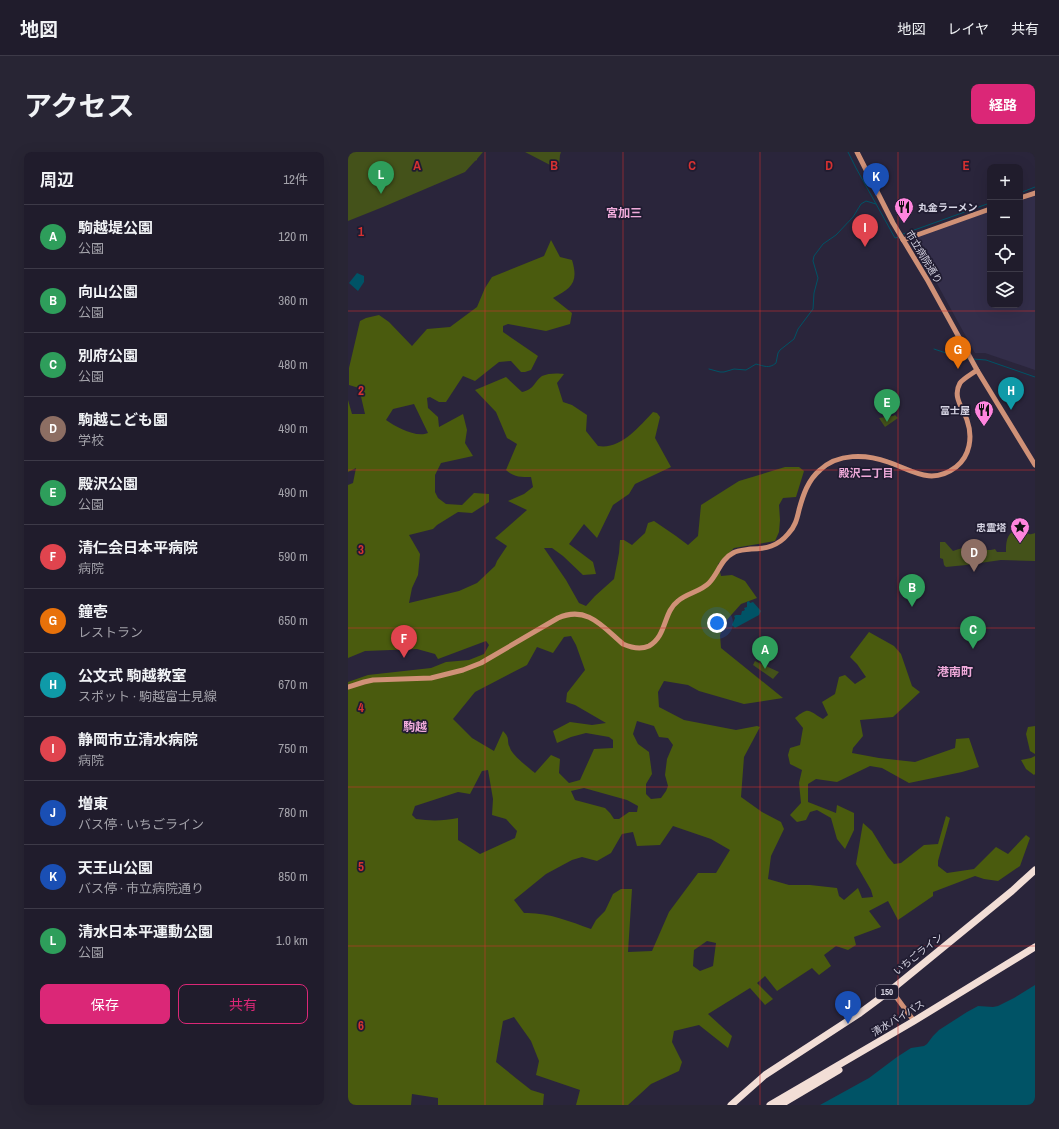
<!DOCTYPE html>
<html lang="ja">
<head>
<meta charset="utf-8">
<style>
	:root { --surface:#201c2c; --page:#282534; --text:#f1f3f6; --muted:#a2a1a9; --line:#3d3a48; --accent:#db2777 }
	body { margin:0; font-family:"Archivo Narrow","Noto Sans JP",sans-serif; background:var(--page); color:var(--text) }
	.controls { position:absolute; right:12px; top:12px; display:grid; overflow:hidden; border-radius:8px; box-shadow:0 4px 16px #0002 }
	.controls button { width:36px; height:36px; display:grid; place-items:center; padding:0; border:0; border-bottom:1px solid var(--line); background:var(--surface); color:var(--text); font:20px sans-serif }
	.you { position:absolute; left:369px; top:471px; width:14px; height:14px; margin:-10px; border:3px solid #fff; border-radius:50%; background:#1a73e8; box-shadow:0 0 0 6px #1a73e833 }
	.badge { display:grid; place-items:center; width:26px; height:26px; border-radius:50%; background:var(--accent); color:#fff; font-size:13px; font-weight:700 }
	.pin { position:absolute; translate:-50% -33px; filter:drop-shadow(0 1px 2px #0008) }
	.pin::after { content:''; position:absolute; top:21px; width:14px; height:12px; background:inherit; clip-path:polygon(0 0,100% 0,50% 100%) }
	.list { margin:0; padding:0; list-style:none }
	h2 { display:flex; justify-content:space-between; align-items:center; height:52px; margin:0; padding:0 16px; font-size:17px }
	h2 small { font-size:13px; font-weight:400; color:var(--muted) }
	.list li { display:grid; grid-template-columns:26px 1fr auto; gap:12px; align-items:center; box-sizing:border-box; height:64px; padding:0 16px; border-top:1px solid var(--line) }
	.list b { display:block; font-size:15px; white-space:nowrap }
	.list p { margin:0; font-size:13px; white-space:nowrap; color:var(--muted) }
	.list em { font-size:13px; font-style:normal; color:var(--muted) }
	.actions { display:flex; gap:8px; padding:12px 16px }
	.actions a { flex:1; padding:9px 0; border:1px solid var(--accent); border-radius:8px; text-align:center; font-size:14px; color:var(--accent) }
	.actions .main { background:var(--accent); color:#fff }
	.icon { flex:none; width:22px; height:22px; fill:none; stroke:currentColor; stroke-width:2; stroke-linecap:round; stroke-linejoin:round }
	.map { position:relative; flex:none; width:687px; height:953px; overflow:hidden; border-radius:8px }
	header { display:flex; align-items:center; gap:24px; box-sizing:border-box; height:56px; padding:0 20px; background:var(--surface); border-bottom:1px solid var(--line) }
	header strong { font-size:19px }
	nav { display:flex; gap:22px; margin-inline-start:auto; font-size:14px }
	.intro { display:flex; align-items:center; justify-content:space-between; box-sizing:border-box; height:96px; padding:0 24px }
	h1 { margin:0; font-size:28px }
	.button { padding:10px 18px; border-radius:8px; background:var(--accent); color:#fff; font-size:14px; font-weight:700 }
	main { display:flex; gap:24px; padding:0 24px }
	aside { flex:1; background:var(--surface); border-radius:8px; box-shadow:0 4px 16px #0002 }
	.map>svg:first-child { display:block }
</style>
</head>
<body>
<header>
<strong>地図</strong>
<nav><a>地図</a><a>レイヤ</a><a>共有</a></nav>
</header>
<div class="intro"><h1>アクセス</h1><a class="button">経路</a></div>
<main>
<aside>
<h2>周辺<small>12件</small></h2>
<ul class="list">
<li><span class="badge" style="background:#2e9e5b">A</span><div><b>駒越堤公園</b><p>公園</p></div><em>120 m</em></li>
<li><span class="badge" style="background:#2e9e5b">B</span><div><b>向山公園</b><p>公園</p></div><em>360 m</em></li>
<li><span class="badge" style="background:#2e9e5b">C</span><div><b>別府公園</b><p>公園</p></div><em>480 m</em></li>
<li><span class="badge" style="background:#8d6e63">D</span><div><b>駒越こども園</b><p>学校</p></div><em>490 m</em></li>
<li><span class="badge" style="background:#2e9e5b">E</span><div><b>殿沢公園</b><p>公園</p></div><em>490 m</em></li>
<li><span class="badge" style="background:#e0444e">F</span><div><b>清仁会日本平病院</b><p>病院</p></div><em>590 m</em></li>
<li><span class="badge" style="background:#e8710a">G</span><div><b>鐘壱</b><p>レストラン</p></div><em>650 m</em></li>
<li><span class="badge" style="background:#0f9aa8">H</span><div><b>公文式 駒越教室</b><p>スポット · 駒越富士見線</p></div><em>670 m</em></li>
<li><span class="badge" style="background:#e0444e">I</span><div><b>静岡市立清水病院</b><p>病院</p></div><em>750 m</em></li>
<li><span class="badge" style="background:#1a4fb4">J</span><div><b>増東</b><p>バス停 · いちごライン</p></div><em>780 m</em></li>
<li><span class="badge" style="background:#1a4fb4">K</span><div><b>天王山公園</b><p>バス停 · 市立病院通り</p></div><em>850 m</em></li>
<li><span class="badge" style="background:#2e9e5b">L</span><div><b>清水日本平運動公園</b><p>公園</p></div><em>1.0 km</em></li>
</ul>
<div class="actions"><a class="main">保存</a><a>共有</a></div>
</aside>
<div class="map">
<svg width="687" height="953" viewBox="0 0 687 953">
	<rect width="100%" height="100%" fill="#2a253b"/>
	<path fill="#332e4a" d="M 687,44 L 687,218 L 637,201 L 627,201 L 564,86 L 642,59 L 642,153 L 672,153 L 672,49 Z"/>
	<g fill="#44521a">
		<path d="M 0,0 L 137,0 L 135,0 L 129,7 L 129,8 L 127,9 L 117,20 L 35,55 L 0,69 Z"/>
		<path d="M 177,0 L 213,0 L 212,3 L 211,14 L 204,14 Z"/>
		<path d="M 547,263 L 550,266 L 537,275 L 531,266 L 545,264 Z"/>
		<path d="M 667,378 C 676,377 679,385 687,381 L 687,409 L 653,408 L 618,413 L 598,415 L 596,413 L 595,407 L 592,406 L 592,390 L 597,390 L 605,399 C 614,395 622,395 631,396 C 638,398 641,399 647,397 L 649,400 L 658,400 C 658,391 658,383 667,378 Z"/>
		<path d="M 407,509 L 431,520 L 425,527 L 405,513 Z"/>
	</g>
	<g fill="#4a5b0e" fill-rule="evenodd">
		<path d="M 203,88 L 212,105 L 224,108 C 231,131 223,136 205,146 L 224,161 L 222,172 L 198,179 L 160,172 L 155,174 L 155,180 L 190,204 L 183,218 L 177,220 L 173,220 L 163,209 L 151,210 L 127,229 L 115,224 L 98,250 L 91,250 L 82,245 L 79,246 L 80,256 L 90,265 L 91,275 L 115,262 L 119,278 L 117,291 L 125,304 L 93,311 L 87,323 L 87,340 L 90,346 L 98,352 L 114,353 L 126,341 L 141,342 L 141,350 L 124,361 L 110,360 L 89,373 L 85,377 L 61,383 L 72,402 L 70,423 L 64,436 L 61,451 L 111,439 L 129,431 L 147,414 L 149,409 L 159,394 L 147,386 L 179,358 L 160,349 L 176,342 L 185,335 L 183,325 C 172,325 166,325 158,318 L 169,292 L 159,286 L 148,260 L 127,238 L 158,225 L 174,240 C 187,237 185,231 194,224 C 200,221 210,221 216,222 L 209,231 L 215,250 L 224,253 L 239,263 L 238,279 L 250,294 C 272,298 291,275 305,260 L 309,261 L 312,265 L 307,286 L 323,315 L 287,332 L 281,342 L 265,353 L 249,386 L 236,372 L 221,392 L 245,410 L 248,422 L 235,423 L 215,404 L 204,396 L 196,396 L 218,428 L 231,451 L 238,454 L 247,444 L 266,427 L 271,401 L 272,388 L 276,388 L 284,393 L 297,381 L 300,371 L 306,369 L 328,384 L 340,393 L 350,384 L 353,353 L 391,329 L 437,315 L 451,315 L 456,319 L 448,345 L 435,346 L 431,353 L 432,368 L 431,380 L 427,389 L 386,396 L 370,412 L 373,424 L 384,423 L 397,429 L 409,446 L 393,452 L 377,470 L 372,483 L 373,496 L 435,546 L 396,552 L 351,539 L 340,533 L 316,529 L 310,540 L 311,555 L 336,568 L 388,578 L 409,574 L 412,575 L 396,605 L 393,645 L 414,660 L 433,670 L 436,677 L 423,704 L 420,727 L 441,733 L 462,733 L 489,736 L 491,744 L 496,748 L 510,736 L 514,746 L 525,745 L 523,738 L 508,712 L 515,671 L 524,679 L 540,705 L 546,712 L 553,711 L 576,693 L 590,692 L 598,664 L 602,666 L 590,709 L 590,714 L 599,721 L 626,717 L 648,695 L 660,702 L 678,683 L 682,686 L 672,714 L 650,729 L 636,727 L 627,724 L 585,740 L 585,744 L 550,768 L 540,749 L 521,759 L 533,775 L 506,785 L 508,793 L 500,798 L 488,794 L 476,803 L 483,814 L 471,823 L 464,816 L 429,839 L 417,824 L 409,831 L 425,847 L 417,853 L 402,836 L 360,862 L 384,884 L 380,896 L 351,873 L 326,879 L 324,890 L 334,910 L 331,919 L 303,932 L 280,953 L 228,953 L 232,938 L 188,923 L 191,909 L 183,889 L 166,865 L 155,869 L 148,910 L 169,927 L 183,938 L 196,942 L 195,953 L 90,953 L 90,946 L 64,942 L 63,953 L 0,953 L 0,530 L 20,523 L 83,516 L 98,510 L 121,508 L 136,502 L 141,493 L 138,489 L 90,507 L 87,502 L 69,497 L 17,499 L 0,506 L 0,333 L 5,331 L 8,316 L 0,320 L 0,248 L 4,262 L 17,262 L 11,236 L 1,233 L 1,216 L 12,169 L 18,166 L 31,163 L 41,170 L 64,194 L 79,177 L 102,175 L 129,155 L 137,136 L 144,125 L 196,104 ZM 66,252 L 80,281 C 68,286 48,275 38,268 L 45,257 ZM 223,484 L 228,493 L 237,518 L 219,541 L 218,550 L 227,553 L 258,571 L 244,573 L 222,570 L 205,579 L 209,591 L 223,585 L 238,581 L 261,585 L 265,588 L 265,596 L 246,597 L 232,628 L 221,631 L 211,621 L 212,607 L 203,603 L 187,621 C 181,616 164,603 162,596 C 158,588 163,587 155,579 L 146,599 L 124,586 L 105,567 L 127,540 L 179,513 L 189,495 L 205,501 L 216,485 ZM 289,569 L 306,574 L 311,585 L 320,586 L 325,593 L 319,607 L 317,623 L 320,634 L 318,639 L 313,646 L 303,647 L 298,642 L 298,632 L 304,622 L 301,600 L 290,592 L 285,582 ZM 140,618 L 145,647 L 144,663 L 158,667 L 169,679 L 167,686 L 132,702 L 110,688 L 110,666 C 96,669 82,669 68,667 L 64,663 L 67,654 L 110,640 L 122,642 L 134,619 ZM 236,636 L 279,648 L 290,654 L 289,660 L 281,660 L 271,667 L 266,667 L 262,661 L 257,656 L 227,648 L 223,639 ZM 325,674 L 363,687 L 382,698 L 368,721 L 350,721 L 321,760 L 304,799 L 280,800 L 284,737 L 273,737 L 265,742 L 257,759 L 248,768 L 243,777 C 221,769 199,760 176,761 L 166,748 L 198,722 L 224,708 L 234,705 L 249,709 L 263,701 L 274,682 L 285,680 L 289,694 L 312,693 ZM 359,789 L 368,791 L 365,814 L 352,819 L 345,814 L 346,798 Z"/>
		<path d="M 521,480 L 546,494 L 553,502 L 564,534 L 572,540 L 545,565 L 512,568 L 515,584 L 505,596 L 504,601 L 531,606 L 567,610 L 607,596 L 608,587 L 621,586 L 631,615 L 614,620 L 561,631 L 534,616 L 522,614 L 489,630 L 468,627 L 460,632 L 460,650 L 488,661 L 489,653 L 506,661 L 506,678 L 497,697 L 489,687 L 483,666 L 469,658 L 462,660 L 458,668 L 449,670 L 442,663 L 453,651 L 451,631 L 454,618 L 442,612 L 440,603 L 442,596 L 452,593 L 455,576 L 447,566 C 462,554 460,559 475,567 L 480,563 L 474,550 L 487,542 L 491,525 L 497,523 L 507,532 L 518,525 L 509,512 L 502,505 Z"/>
		<path d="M 687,574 L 687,602 L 682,599 L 678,582 L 680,575 Z"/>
		<path d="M 687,604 L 687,622 L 686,623 L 678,617 L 673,608 L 683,606 Z"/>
	</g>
	<g fill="#005366">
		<path d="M 9,121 L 16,124 L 16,130 L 10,139 L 1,131 Z"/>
		<path d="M 401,449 L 402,451 L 405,450 L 413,459 L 411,463 L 387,476 L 384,473 L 387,466 L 386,464 L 388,463 L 393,463 L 394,459 L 395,459 L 397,458 L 396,456 L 399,455 L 399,450 Z"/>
		<path d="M 687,833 L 687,953 L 472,953 L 521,926 L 549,905 L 563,896 L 576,894 L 579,892 L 585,884 L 591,878 L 619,860 L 630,854 L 645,855 L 650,854 L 666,846 Z"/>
	</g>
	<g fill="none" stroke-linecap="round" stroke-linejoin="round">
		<g stroke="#005366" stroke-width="1">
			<path d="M 500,0 L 508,16 L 547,86 L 550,85"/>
			<path d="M 672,41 L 687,35"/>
			<path d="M 555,82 L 642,51"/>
			<path d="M 586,197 L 613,206 L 620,207"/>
			<path d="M 625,207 L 638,208 L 687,225"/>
			<path d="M 361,217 L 372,220 L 376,220 L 386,217 L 398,218 L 408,212 C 416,214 421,217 428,211 L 430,201 L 432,198 L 446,187 L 450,177 L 465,157 L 466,141 L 470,126 L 465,109 L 466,104 L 475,92 L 488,83 L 505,65 L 513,52 L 518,49 L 528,52"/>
		</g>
		<g stroke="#d09177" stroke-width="5">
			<path d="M 509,0 L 545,71 L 580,129 L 629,218 L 687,313"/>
			<path d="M 672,46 L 687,41"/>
			<path d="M 555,88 L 642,57"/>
			<path d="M 0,535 L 16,530 L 25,528 L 83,526 L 115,518 L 133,511 L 210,466 C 239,453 255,475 275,492 C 284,496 292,498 301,494 C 319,484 315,460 330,449 C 339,441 352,440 361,431 C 370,422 373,407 385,401 C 390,398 397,398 403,397 C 418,397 430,394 440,382 C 447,375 449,367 451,358 C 455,343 460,328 472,318 C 490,301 518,302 540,310 C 564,318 583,334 608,315 C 622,304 625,285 619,268 C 615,256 604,245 612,231 C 616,226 624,222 629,218"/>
			<path d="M 543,838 L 566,869"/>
		</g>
		<g stroke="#f2ded6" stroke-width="7">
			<path d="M 383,953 L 417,923 L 512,861 L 543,838 L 664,739 L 687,718"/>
			<path d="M 422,953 L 566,869 L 687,795"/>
			<path d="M 432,953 L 491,918"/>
		</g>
	</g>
	<path fill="none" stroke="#d63131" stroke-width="1" stroke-opacity="0.55" d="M 137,0 L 137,953M 275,0 L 275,953M 412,0 L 412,953M 550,0 L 550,953M 0,159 L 687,159M 0,318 L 687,318M 0,476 L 687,476M 0,635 L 687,635M 0,794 L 687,794"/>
	<defs>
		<symbol id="restaurant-pin" viewBox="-11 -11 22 30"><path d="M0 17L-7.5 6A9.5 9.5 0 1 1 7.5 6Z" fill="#ff85de" stroke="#201c31"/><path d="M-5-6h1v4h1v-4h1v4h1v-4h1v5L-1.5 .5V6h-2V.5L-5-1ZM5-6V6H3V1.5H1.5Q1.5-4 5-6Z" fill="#111"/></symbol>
		<symbol id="sight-pin" viewBox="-11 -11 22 30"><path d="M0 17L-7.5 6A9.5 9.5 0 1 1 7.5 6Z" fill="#ff85de" stroke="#201c31"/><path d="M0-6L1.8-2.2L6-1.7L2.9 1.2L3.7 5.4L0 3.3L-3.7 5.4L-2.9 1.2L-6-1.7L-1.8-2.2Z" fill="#111"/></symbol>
	</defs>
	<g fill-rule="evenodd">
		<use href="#restaurant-pin" x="545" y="44" width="22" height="30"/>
		<use href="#restaurant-pin" x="625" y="247" width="22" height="30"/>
		<use href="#sight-pin" x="661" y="364" width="22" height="30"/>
	</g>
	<g text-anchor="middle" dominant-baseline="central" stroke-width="3.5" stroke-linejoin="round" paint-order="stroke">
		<rect fill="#201c31" stroke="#a09eae" stroke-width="1" x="528" y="833" width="22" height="14" rx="3"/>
		<g font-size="9" font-weight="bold" fill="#d7d5e4">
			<text x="539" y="840">150</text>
		</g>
		<g font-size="10" font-weight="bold" fill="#d7d5e4" stroke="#201c31" text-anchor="end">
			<text x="570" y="55" text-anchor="start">丸金ラーメン</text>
			<text x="622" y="258">富士屋</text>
			<text x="658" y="375">忠霊塔</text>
		</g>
		<g font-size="10" fill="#d7d5e4" stroke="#201c31">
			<text transform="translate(576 105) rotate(59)">市立病院通り</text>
			<text transform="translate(570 802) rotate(-39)">いちごライン</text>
			<text transform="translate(550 866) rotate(-31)">清水バイパス</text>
		</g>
		<g font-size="11" font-weight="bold" fill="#efaada" stroke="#201c31">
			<text x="518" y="321">殿沢二丁目</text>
		</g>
		<g font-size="12" font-weight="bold" fill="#efaada" stroke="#201c31">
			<text x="276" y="61">宮加三</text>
			<text x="607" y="520">港南町</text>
			<text x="67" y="575">駒越</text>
		</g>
	</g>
	<g font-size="13" text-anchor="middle" font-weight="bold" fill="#d63131" stroke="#201c31" stroke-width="3.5" stroke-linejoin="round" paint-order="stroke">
		<text x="69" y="18">A</text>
		<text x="206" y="18">B</text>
		<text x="344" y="18">C</text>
		<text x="481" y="18">D</text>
		<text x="618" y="18">E</text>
		<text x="13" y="84">1</text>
		<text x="13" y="243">2</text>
		<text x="13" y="402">3</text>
		<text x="13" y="560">4</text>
		<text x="13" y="719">5</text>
		<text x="13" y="878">6</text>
	</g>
</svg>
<div class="controls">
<button>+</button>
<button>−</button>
<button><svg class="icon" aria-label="locate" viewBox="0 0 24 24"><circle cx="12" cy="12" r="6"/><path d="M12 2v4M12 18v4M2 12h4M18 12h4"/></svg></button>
<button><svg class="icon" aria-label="layers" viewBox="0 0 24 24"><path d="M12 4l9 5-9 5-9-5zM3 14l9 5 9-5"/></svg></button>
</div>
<div class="you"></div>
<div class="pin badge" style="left:417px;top:517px;background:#2e9e5b">A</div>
<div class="pin badge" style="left:564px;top:455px;background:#2e9e5b">B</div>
<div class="pin badge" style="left:625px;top:497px;background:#2e9e5b">C</div>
<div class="pin badge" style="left:626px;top:420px;background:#8d6e63">D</div>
<div class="pin badge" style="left:539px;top:270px;background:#2e9e5b">E</div>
<div class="pin badge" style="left:56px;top:506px;background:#e0444e">F</div>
<div class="pin badge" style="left:610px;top:217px;background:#e8710a">G</div>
<div class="pin badge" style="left:663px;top:258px;background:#0f9aa8">H</div>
<div class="pin badge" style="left:517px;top:95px;background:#e0444e">I</div>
<div class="pin badge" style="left:500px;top:872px;background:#1a4fb4">J</div>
<div class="pin badge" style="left:528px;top:44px;background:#1a4fb4">K</div>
<div class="pin badge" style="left:33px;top:42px;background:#2e9e5b">L</div>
</div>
</main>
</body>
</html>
